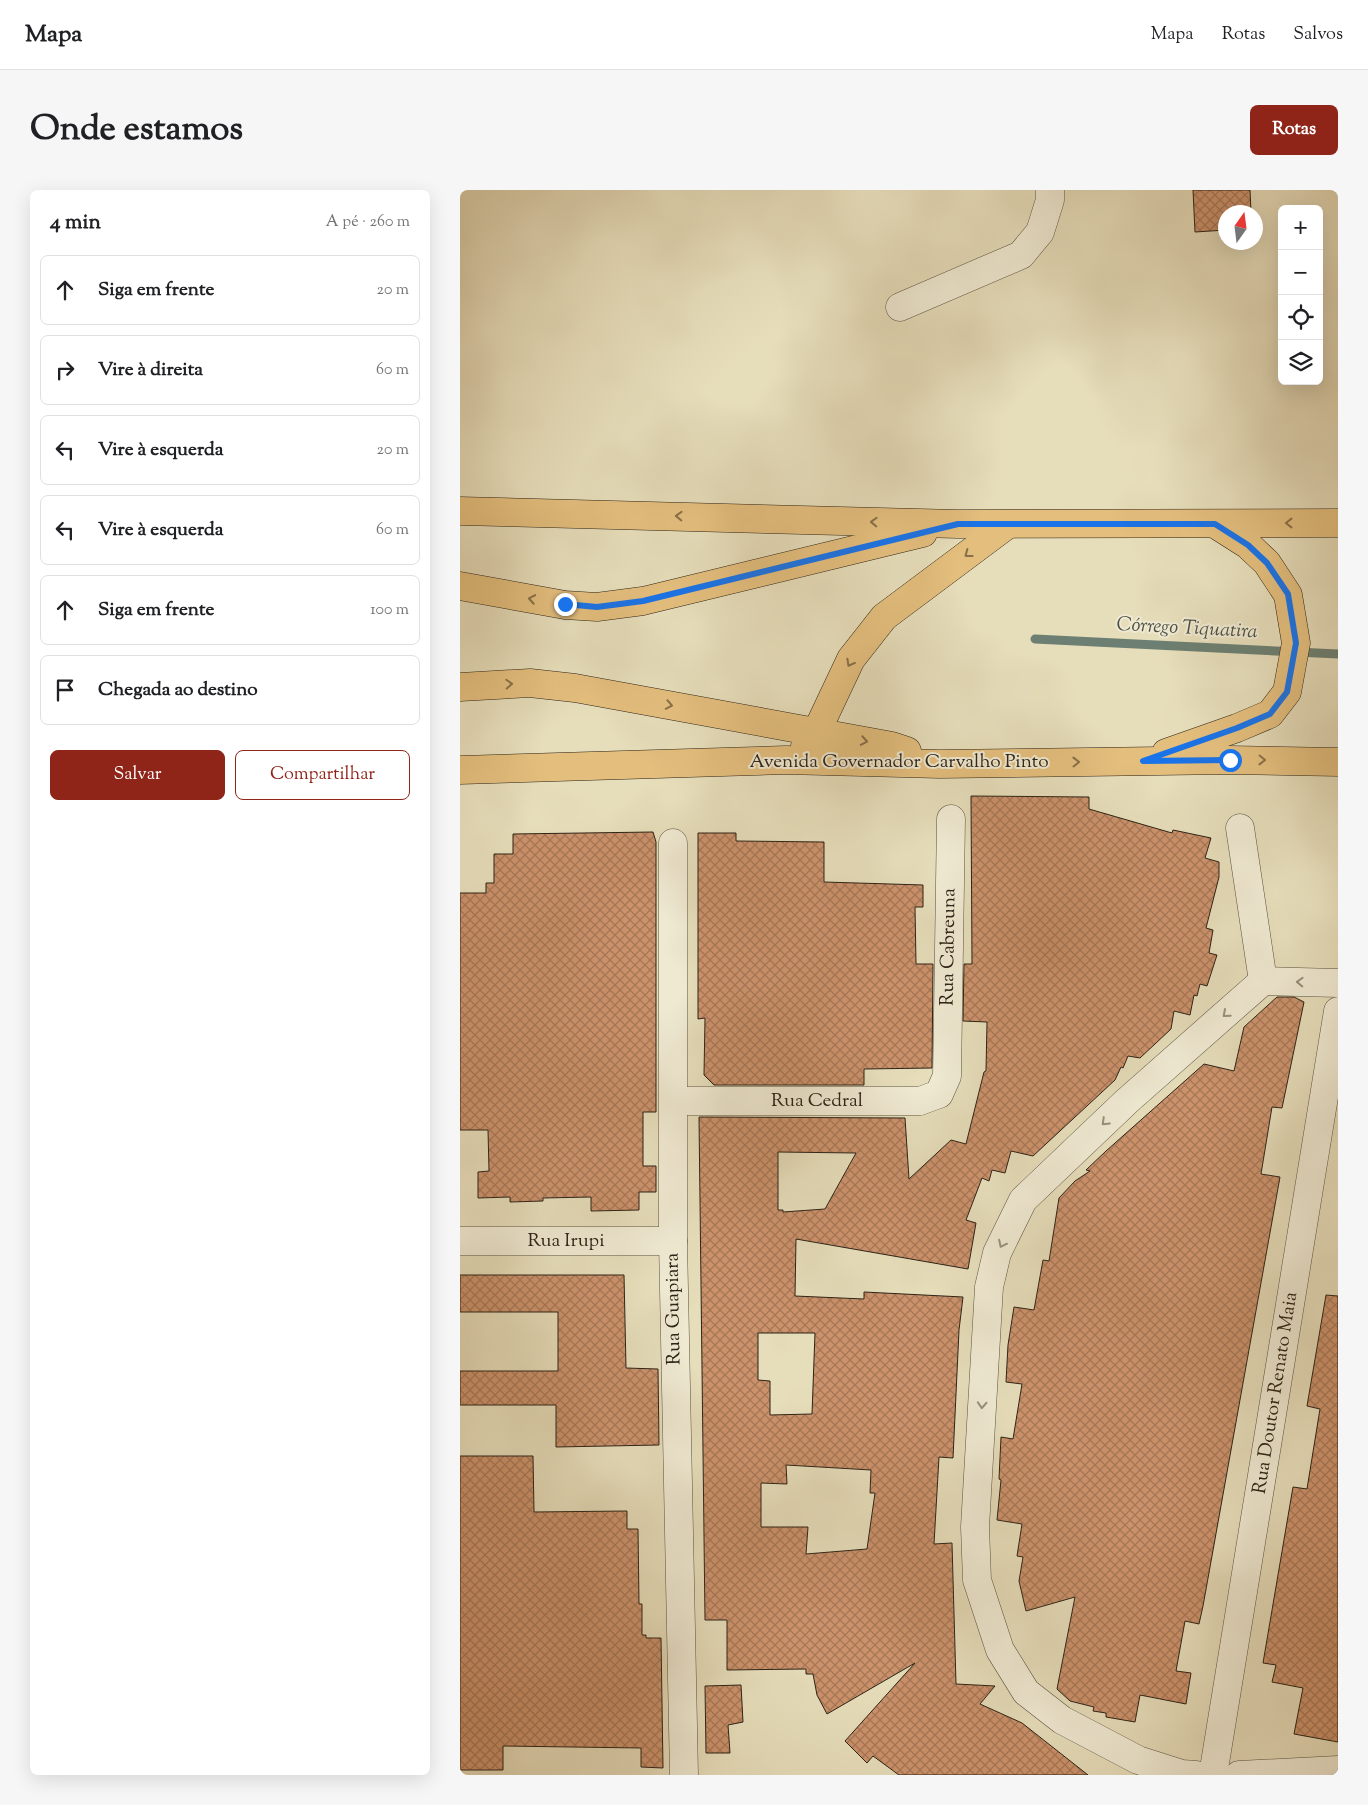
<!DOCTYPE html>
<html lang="pt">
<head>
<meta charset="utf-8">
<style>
	:root { --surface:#fff; --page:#f6f6f6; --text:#202124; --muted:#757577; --line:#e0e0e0; --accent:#8f2418 }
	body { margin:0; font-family:"Sorts Mill Goudy",serif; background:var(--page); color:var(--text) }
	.controls { position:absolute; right:15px; top:15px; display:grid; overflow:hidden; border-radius:8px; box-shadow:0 5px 20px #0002 }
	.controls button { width:45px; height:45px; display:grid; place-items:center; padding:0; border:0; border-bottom:1px solid var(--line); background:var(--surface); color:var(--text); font:25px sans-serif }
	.compass { position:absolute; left:758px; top:15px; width:45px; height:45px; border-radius:50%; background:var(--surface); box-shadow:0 5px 20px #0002; rotate:14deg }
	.stop { position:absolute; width:15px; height:15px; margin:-11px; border:4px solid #1a73e8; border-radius:50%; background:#fff }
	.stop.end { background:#1a73e8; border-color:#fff; box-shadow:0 1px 5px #0008 }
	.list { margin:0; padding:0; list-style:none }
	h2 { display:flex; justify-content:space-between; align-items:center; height:65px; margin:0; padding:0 20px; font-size:21px }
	h2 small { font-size:16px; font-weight:400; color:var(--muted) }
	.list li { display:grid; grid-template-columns:32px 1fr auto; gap:15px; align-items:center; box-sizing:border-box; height:70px; margin:0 10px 10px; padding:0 10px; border:1px solid var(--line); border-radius:8px }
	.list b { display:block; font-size:19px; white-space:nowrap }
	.list em { font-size:16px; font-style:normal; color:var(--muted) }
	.actions { display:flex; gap:10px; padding:15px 20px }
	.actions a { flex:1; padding:11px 0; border:1px solid var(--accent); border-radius:8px; text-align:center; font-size:18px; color:var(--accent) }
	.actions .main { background:var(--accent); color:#fff }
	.icon { flex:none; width:28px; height:28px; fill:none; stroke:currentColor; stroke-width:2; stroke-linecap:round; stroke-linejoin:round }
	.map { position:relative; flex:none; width:878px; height:1585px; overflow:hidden; border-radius:8px }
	header { display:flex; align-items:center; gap:30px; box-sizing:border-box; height:70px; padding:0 25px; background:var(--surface); border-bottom:1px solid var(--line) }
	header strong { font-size:24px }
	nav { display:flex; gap:28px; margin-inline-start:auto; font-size:18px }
	.intro { display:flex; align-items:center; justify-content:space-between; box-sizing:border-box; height:120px; padding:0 30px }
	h1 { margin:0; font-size:35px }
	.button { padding:12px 22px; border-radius:8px; background:var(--accent); color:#fff; font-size:18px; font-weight:700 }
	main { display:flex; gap:30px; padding:0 30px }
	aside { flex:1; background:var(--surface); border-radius:8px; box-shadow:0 5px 20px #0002 }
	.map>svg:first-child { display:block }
</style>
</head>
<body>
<header>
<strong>Mapa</strong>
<nav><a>Mapa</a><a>Rotas</a><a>Salvos</a></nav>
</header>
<div class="intro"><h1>Onde estamos</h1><a class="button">Rotas</a></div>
<main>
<aside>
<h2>4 min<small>A pé · 260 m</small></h2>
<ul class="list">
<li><svg class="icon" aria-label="ahead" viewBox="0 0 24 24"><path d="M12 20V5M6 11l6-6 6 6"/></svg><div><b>Siga em frente</b></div><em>20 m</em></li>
<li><svg class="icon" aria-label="right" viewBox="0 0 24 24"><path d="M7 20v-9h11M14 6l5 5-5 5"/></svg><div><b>Vire à direita</b></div><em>60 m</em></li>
<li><svg class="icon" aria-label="left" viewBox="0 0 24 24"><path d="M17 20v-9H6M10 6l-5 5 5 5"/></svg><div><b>Vire à esquerda</b></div><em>20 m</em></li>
<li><svg class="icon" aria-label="left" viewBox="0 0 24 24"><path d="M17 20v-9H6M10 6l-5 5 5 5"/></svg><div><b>Vire à esquerda</b></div><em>60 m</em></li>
<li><svg class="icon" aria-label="ahead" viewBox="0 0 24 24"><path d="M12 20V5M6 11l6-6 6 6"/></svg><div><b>Siga em frente</b></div><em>100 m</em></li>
<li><svg class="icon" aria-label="arrive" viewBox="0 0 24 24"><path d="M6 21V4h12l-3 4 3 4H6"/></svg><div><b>Chegada ao destino</b></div></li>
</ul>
<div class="actions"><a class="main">Salvar</a><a>Compartilhar</a></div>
</aside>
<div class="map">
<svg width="878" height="1585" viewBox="0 0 878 1585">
	<defs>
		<pattern id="building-cross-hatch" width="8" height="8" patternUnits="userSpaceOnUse" patternTransform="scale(1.25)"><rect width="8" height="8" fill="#cc926b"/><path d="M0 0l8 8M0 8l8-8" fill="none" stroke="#a67757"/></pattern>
	</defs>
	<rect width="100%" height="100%" fill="#e6ddba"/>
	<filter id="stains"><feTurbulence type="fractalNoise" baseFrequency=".004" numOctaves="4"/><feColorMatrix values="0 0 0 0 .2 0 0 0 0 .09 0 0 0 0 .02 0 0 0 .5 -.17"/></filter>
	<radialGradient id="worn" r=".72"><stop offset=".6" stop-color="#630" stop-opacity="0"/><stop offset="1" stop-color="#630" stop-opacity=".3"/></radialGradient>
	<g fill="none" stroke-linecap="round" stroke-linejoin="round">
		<path stroke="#6c7f72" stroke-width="9" d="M 575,449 L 878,464"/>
	</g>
	<g fill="url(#building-cross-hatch)" stroke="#2c2317" fill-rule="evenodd">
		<path d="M 733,0 L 790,0 L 791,22 L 766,22 L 766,40 L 735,42 Z"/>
		<path d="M 511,606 L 629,607 L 629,619 L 712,643 L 713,640 L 751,648 L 745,668 L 759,672 L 759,687 L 746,738 L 753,740 L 749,763 L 757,765 L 747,796 L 740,794 L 737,806 L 734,805 L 730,825 L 714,821 L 711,839 L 680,868 L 668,866 L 663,878 L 661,877 L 655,890 L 573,966 L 551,961 L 545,983 L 532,980 L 529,991 L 522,988 L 506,1030 L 516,1033 L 508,1079 L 336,1049 L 335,1106 L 404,1109 L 404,1102 L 503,1107 L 499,1140 L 493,1268 L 479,1267 L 474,1354 L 492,1353 L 496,1494 L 535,1496 L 520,1514 L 562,1533 L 628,1585 L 439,1585 L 413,1566 L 407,1573 L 385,1551 L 455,1473 L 367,1524 L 357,1505 L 353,1484 L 346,1484 L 346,1479 L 267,1480 L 267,1430 L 245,1430 L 239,927 L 445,928 L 449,989 L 491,950 L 506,954 L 524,882 L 526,881 L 527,832 L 503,831 L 504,774 L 512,774 ZM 318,962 L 396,963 L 365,1019 L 323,1022 L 323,1020 L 318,1020 ZM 298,1143 L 355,1143 L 352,1224 L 310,1225 L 310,1191 L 298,1190 ZM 326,1275 L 411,1280 L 410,1303 L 415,1303 L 407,1359 L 346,1364 L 348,1337 L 301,1337 L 301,1293 L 327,1294 Z"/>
		<path d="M 193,642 L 196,652 L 196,922 L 183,922 L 183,976 L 196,976 L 196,1002 L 179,1002 L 179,1020 L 131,1021 L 131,1007 L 83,1008 L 83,1011 L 50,1012 L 50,1007 L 18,1008 L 18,982 L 29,981 L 28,940 L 0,940 L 0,703 L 26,703 L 26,693 L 34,693 L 34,664 L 53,664 L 53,644 Z"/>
		<path d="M 238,643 L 276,643 L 276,651 L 364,652 L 364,692 L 463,695 L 463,717 L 455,717 L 456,774 L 473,774 L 472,878 L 404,879 L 404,895 L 254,895 L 244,885 L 245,828 L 238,829 Z"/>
		<path d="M 817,807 L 834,807 L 844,812 L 822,918 L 812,917 L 801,984 L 820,987 L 743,1416 L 739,1434 L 725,1431 L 716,1481 L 731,1483 L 726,1514 L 680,1505 L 675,1532 L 646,1527 L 646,1523 L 633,1521 L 634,1517 L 610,1511 L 597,1499 L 615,1407 L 566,1421 L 559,1391 L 563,1367 L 557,1366 L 562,1334 L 537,1330 L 541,1290 L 539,1289 L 541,1247 L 553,1249 L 562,1194 L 546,1192 L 548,1155 L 554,1117 L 574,1120 L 583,1070 L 589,1071 L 599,1008 L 615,991 L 630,981 L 626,980 L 646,961 L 744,874 L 774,881 L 784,837 Z"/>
		<path d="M 0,1085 L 164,1085 L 166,1178 L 198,1179 L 199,1255 L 96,1257 L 96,1215 L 0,1215 L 0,1181 L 98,1181 L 98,1122 L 0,1122 Z"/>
		<path d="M 866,1105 L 878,1106 L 878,1552 L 834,1544 L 843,1498 L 812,1492 L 816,1475 L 803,1473 L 833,1297 L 847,1299 L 860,1219 L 847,1216 Z"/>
		<path d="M 0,1266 L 73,1266 L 74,1322 L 167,1321 L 167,1339 L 178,1339 L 179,1414 L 182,1414 L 182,1445 L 186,1445 L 186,1448 L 201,1448 L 203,1578 L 181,1577 L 181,1558 L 43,1556 L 43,1580 L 0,1580 Z"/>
		<path d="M 281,1495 L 283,1532 L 268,1535 L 270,1563 L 246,1563 L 245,1496 Z"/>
	</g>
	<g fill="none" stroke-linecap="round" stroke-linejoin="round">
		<defs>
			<g id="minor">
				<path d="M 440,117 L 561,65 L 580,42 L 590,10 L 590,0"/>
				<path d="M 780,638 L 803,791"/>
				<path d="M 213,653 L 213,1051 L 224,1585"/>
				<path d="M 803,791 L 878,793"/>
				<path d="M 214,911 L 460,911 L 479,904 L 487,886 L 491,629"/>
				<path d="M 0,1051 L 213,1051"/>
				<path d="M 736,1585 L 722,1584 L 678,1570 L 602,1530 L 566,1502 L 540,1460 L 517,1390 L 515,1337 L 529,1097 L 537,1063 L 563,1010 L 667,911 L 803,791"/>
				<path d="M 753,1585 L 878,821"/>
				<path d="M 779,1585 L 878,1580"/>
			</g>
			<g id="major">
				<path d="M 0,321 L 498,334 L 878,333"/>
				<path d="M 0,396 L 105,415 L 137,417 L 183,411 L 463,343"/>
				<path d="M 0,497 L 70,493 L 115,498 L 432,556 L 447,561"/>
				<path d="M 345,556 L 356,543 L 391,469 L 424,427 L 547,335"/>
				<path d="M 706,563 L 777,538 L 810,524 L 827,502 L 836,453 L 828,405 L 807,373 L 788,355 L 755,334"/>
				<path d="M 0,580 L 325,570 L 480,574 L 770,570 L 878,572"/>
			</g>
		</defs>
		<use href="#minor" stroke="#5a5240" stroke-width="29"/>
		<use href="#major" stroke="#2c2317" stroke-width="29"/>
		<use href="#minor" stroke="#efe9d2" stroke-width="28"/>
		<use href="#major" stroke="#e3be7d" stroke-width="28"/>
	</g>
	<defs><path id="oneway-chevron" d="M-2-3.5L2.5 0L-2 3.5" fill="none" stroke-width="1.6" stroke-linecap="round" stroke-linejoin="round" transform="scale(1.25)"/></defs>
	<g stroke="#88704a">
		<use href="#oneway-chevron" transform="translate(219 326) rotate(-178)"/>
		<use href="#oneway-chevron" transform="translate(414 332) rotate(-178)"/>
		<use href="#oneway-chevron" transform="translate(829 333) rotate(180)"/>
		<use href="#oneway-chevron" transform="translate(508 364) rotate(143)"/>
		<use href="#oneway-chevron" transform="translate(72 409) rotate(-170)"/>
		<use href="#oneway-chevron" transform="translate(390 473) rotate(119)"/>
		<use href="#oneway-chevron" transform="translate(49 494) rotate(-3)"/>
		<use href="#oneway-chevron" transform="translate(209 515) rotate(11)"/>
		<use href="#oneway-chevron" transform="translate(404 551) rotate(10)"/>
		<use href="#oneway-chevron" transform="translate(802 570) rotate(1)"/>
		<use href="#oneway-chevron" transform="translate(616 572) rotate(-1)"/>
	</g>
	<g stroke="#97907e">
		<use href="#oneway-chevron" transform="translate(840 792) rotate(-178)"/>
		<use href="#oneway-chevron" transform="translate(766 824) rotate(139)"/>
		<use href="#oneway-chevron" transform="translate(645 932) rotate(136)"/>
		<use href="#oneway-chevron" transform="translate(542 1054) rotate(116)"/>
		<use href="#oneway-chevron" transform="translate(522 1215) rotate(93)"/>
	</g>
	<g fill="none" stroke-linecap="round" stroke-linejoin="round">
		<path stroke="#1a73e8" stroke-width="6" d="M 105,414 L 137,417 L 183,411 L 498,334 L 755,334 L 788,355 L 807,373 L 828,404 L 836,453 L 827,502 L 810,524 L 777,538 L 683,571 L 770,570"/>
	</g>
	<g text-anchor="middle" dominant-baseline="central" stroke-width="4" stroke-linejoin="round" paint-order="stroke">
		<g font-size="19" fill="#2c2317" stroke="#efe9d2">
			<text x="439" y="572">Avenida Governador Carvalho Pinto</text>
			<text transform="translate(489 757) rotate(-89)">Rua Cabreuna</text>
			<text x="357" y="911">Rua Cedral</text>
			<text x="106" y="1051">Rua Irupi</text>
			<text transform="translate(214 1119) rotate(-91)">Rua Guapiara</text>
			<text transform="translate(816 1203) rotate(-81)">Rua Doutor Renato Maia</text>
		</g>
		<g font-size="20" font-style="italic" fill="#4c5145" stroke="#efe9d2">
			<text transform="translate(727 439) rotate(3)">Córrego Tiquatira</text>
		</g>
	</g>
	<rect width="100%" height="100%" filter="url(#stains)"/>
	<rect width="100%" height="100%" fill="url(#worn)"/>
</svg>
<div class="controls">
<button>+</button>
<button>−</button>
<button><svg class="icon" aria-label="locate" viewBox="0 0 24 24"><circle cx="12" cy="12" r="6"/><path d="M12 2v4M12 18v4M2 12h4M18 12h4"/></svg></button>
<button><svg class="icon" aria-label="layers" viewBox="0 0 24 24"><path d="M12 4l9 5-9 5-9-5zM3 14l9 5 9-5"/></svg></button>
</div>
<svg class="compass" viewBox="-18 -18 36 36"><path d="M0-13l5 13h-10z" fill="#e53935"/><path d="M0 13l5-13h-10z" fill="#757577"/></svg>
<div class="stop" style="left:770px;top:570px"></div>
<div class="stop end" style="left:105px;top:414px"></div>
</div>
</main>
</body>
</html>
